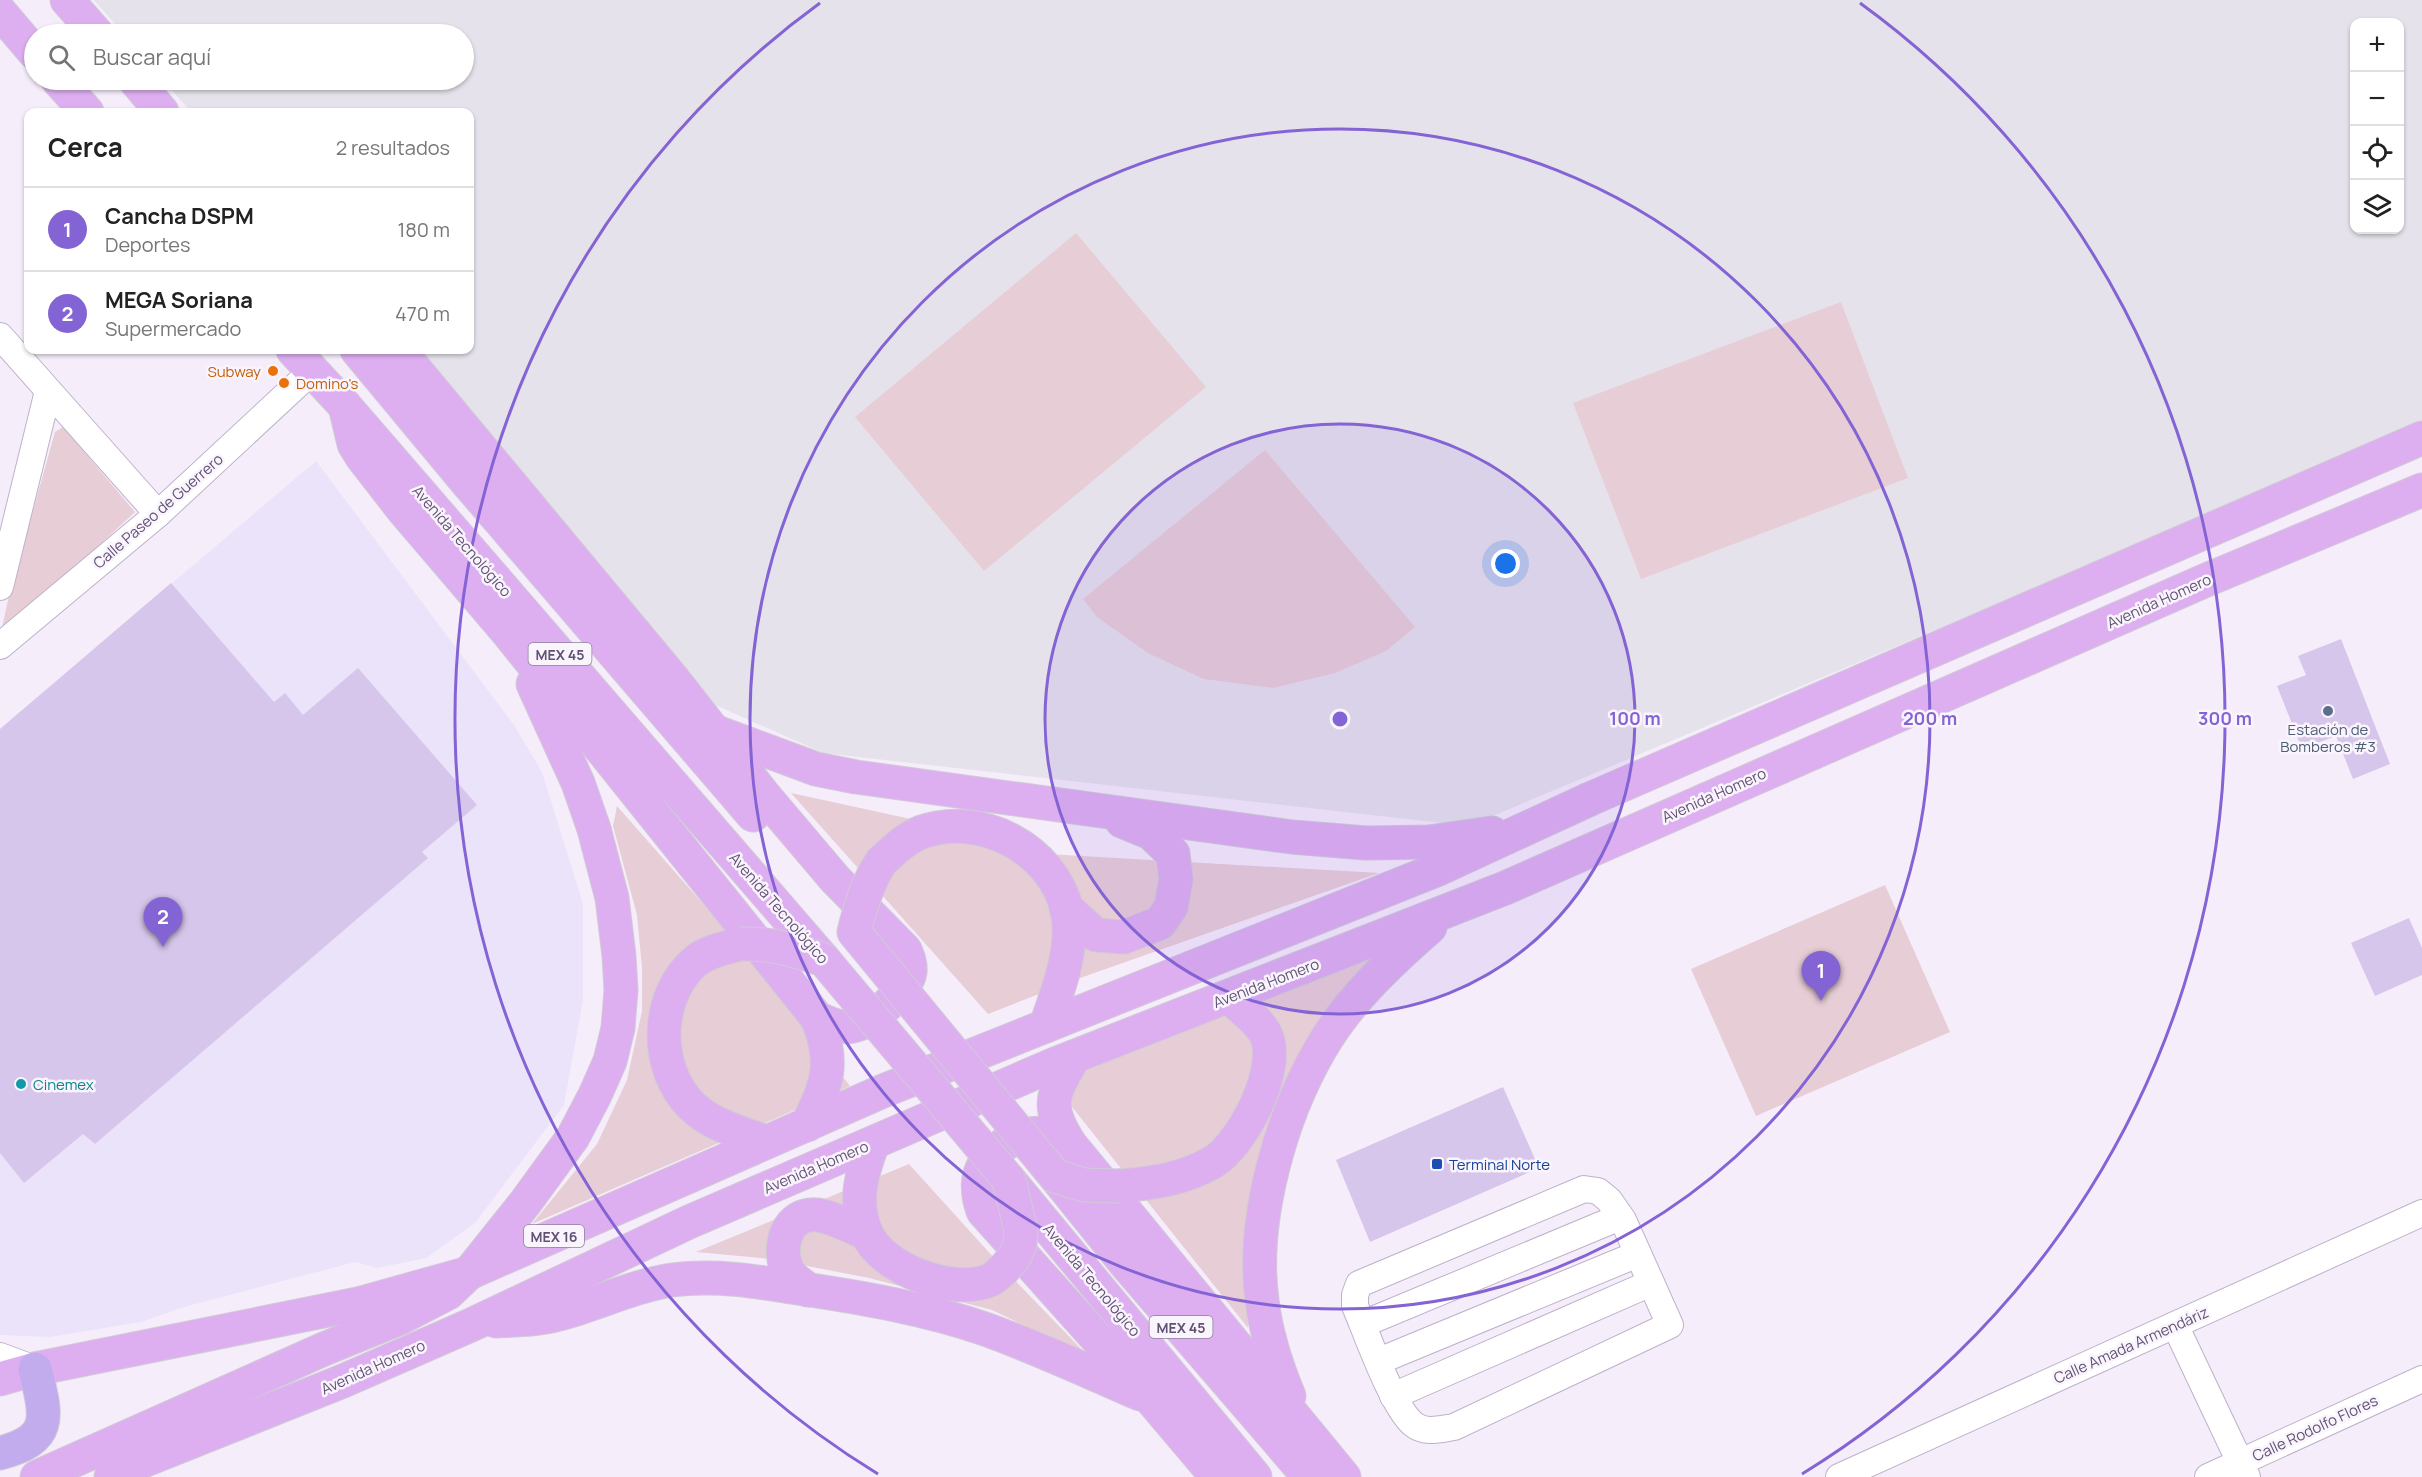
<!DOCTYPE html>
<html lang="es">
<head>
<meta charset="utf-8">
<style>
	:root { --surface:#fff; --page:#f6f6f6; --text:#222; --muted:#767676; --line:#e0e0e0; --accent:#8463d4 }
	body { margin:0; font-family:Manrope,sans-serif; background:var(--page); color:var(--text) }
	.controls { position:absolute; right:18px; top:18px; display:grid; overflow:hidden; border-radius:12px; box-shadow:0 2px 4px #0004 }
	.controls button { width:54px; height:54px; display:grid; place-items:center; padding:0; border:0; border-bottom:2px solid var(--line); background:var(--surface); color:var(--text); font:30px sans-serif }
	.you { position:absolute; left:1506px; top:564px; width:21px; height:21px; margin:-15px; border:4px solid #fff; border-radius:50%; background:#1a73e8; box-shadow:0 0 0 9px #1a73e833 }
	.badge { display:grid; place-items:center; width:39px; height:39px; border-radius:50%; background:var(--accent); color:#fff; font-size:20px; font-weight:700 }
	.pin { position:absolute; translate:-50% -50px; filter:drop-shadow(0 2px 3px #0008) }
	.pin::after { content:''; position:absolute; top:32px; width:21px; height:18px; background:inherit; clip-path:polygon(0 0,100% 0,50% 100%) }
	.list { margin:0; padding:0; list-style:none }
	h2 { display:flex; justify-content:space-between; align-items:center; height:78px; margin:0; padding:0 24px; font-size:26px }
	h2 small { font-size:20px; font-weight:400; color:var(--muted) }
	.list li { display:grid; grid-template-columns:39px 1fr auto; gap:18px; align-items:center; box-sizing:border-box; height:84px; padding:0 24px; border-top:2px solid var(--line) }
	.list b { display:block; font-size:22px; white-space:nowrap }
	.list p { margin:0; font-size:20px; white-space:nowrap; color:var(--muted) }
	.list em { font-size:20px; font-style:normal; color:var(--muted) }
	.icon { flex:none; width:33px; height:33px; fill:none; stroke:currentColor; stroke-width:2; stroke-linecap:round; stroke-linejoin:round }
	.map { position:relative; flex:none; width:2422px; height:1477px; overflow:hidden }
	.search { position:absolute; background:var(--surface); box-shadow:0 2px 4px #0004; left:24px; top:24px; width:450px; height:66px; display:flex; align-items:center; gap:15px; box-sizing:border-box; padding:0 21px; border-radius:33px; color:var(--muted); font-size:22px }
	.panel { position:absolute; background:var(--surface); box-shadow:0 2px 4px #0004; left:24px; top:108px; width:450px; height:246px; border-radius:12px }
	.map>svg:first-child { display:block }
</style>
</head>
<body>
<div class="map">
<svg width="2422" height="1477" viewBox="0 0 2422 1477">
	<rect width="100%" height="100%" fill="#f6edfb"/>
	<path fill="#ebe3f9" d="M 316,461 L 514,725 L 542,772 L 583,904 L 583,1000 L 564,1105 L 475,1223 L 426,1258 L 377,1268 L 355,1262 L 184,1307 L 141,1322 L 50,1337 L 0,1335 L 0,729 Z"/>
	<path fill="#e6e2eb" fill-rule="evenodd" d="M 94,0 L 2422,0 L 2422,425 L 1469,826 L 823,753 L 695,696 L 396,350 L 470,350 L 470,112 L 191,112 L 163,80 L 464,80 L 464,34 L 124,34 ZM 2354,22 L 2400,22 L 2400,230 L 2354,230 Z"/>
	<g fill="#e7cdd6">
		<path d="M 1076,233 L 1206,387 L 984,571 L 855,417 Z"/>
		<path d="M 1841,302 L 1908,478 L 1641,579 L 1573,403 Z"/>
		<path d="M 63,427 L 135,512 L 0,637 L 8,600 L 55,432 Z"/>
		<path d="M 1265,450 L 1415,627 L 1386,651 L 1335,673 L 1273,688 L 1204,679 L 1148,653 L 1097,617 L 1083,599 Z"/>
		<path d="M 791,793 L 943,826 L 1047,854 L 1379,873 L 1080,978 L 988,1014 Z"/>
		<path d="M 617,806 L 740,946 L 850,1086 L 532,1224 L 597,1144 L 627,1080 L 642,1011 L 642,968 L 637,915 L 613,826 Z"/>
		<path d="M 1885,885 L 1950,1032 L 1756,1116 L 1691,969 Z"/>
		<path d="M 1380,955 L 1295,1068 L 1267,1127 L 1247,1208 L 1248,1328 L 1053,1083 Z"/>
		<path d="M 909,1164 L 1004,1269 L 1089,1357 L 992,1310 L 869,1278 L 771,1259 L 696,1252 Z"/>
	</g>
	<g fill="#d7c6eb">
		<path d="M 171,583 L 274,702 L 285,693 L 303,715 L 358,668 L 477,805 L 422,852 L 428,858 L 95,1144 L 83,1134 L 24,1183 L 0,1153 L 0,729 Z"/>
		<path d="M 2341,639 L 2390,764 L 2353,779 L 2336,736 L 2302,749 L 2277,686 L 2306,675 L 2298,656 Z"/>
		<path d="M 2409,918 L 2422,948 L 2422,975 L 2375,996 L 2351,943 Z"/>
		<path d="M 1503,1087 L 1539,1168 L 1370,1242 L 1336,1160 Z"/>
	</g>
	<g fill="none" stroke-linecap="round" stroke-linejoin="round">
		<defs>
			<g id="minor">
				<path d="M 0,336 L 158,514"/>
				<path d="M 0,587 L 48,391"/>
				<path d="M 0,646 L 158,514 L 312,371"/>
				<path d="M 1584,1189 L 1598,1191 L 1609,1200 L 1623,1220 L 1670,1325 L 1454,1427 C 1440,1429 1425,1434 1413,1424 C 1392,1406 1367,1334 1355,1306 L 1355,1295 L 1359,1284 Z"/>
				<path d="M 1363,1324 L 1620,1217"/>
				<path d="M 2175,1325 L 2247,1477"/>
				<path d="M 0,1356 L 35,1369"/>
				<path d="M 1379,1361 L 1638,1254"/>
				<path d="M 1393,1396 L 1651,1283"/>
				<path d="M 1839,1477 L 2422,1213"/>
				<path d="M 2208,1477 L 2422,1379"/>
			</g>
			<g id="major">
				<path d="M 67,0 L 97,34"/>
				<path d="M 0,12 L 34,52"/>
				<path d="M 58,80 L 87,112"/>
				<path d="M 135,80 L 162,112"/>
				<path d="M 293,350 L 345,406 L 824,960"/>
				<path d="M 357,350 L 465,480 L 753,815"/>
				<path d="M 345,406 L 354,444 L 362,457 L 404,511 L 509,634 L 817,1018 C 828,1023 840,1029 853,1026 C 871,1023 907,991 910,972 C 911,964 908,957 905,950 L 835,879 L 763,794 L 673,679 L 399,350"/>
				<path d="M 716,732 L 816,769 L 856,777 L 1292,837 L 1366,843 L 1429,842 L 1492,833"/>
				<path d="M 881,862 C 894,850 906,838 922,832 C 980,811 1053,849 1067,910 C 1075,949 1058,989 1046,1026"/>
				<path d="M 1066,908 L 1096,935 L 1124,937 L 1160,923 L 1171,907 L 1176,879 L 1173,854 L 1151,833 L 1122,821"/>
				<path d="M 740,944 C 725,948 709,951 697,960 C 655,994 653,1068 692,1106 C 711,1125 740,1132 766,1142"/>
				<path d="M 807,1125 C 828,1085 835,1061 817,1018"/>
				<path d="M 873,1143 C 862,1172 853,1201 866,1232 C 881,1269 953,1296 990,1280 C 995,1278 1000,1272 1004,1269"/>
				<path d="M 1070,1144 C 1045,1105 1052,1095 1074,1057"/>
				<path d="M 1055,1176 L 1125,1263 L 1309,1477"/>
				<path d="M 1009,1180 L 1255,1477"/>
				<path d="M 1121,1186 C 1154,1183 1184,1179 1213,1162 C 1243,1144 1283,1066 1265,1033 C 1257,1019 1241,1008 1229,997"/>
				<path d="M 808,1290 C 802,1284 792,1279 788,1271 C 776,1248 787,1211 818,1215 C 835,1218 851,1227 866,1233"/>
				<path d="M 496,1321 C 517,1320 539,1320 559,1314 C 597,1304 633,1286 672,1280 C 716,1274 761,1282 804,1289 C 864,1298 927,1309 985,1329 C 1038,1348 1089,1372 1140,1394"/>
				<path d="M 0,1379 L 35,1369 L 358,1304 L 469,1273 L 883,1091 L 1436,870 L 1590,799 L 2422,438"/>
				<path d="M 1289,1396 C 1276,1365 1266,1334 1262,1300 C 1251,1220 1281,1116 1321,1048 C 1348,1001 1390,962 1430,927"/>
				<path d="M 37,1477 L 324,1349 L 400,1318 L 448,1293 L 469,1273 L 525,1203 L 573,1137 L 595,1095 L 610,1061 L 618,1028 L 621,990 L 619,956 L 612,898 L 594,829 L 578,783 L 533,684"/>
				<path d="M 111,1477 L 143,1461 L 343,1381 L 471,1325 L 689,1222 L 1055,1064 L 1505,888 L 2204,581 L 2422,490"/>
				<path d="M 1217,1477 L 1151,1399 L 983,1211 C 979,1200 977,1190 979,1178 C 983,1153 1019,1129 1044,1134 C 1054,1135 1062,1140 1070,1144 L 1344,1477"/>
			</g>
			<path id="highway" d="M 0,1453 C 55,1439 46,1415 35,1369"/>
		</defs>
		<use href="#minor" stroke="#beb1ca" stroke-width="28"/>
		<use href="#major" stroke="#d0cbd5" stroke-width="35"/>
		<use href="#highway" stroke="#d0cbd5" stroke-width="35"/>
		<use href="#minor" stroke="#fff" stroke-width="26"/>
		<use href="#major" stroke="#ddaff0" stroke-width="33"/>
		<use href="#highway" stroke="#c2aced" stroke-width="33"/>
		<defs>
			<g id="major-bridge">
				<path d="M 881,862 C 867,884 860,907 854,932 L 1055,1176 L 1084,1185 L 1121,1186"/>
				<path d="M 740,944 C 772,943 794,950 824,960 L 1009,1180 L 1021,1231 L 1020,1244 L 1015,1256 L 1004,1269"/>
			</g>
		</defs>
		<use href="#major-bridge" stroke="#d0cbd5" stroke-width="35" stroke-linecap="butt"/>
		<use href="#major-bridge" stroke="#ddaff0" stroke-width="33"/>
	</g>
	<circle cx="1340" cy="719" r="295" fill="#8463d4" fill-opacity=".12"/>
	<g fill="none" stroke="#8463d4" stroke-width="3">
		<circle cx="1340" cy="719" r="295"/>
		<circle cx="1340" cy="719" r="590"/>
		<path d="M878 1474A885 885 0 0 1 820 3M1860 3A885 885 0 0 1 1802 1474"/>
	</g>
	<g fill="#e8710a" stroke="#faf4fd" stroke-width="2">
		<circle cx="273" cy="371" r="6"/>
		<circle cx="284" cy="383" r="6"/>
	</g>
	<circle fill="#5c6f8a" stroke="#faf4fd" stroke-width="2" cx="2328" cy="711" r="6"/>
	<circle fill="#0f9aa8" stroke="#faf4fd" stroke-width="2" cx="21" cy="1084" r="6"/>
	<rect fill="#1a4fb4" stroke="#faf4fd" stroke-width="2" x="1431" y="1158" width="12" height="12" rx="3"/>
	<g text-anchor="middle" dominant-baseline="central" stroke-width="5" stroke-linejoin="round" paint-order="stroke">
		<g fill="#faf4fd" stroke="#8f839d" stroke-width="1.5">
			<rect x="528.5" y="643" width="63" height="22" rx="4.5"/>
			<rect x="524" y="1225" width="60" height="22" rx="4.5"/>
			<rect x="1149.5" y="1316" width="63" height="22" rx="4.5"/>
		</g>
		<g font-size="14" font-weight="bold" fill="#615274">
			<text x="560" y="654">MEX 45</text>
			<text x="554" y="1236">MEX 16</text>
			<text x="1181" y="1327">MEX 45</text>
		</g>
		<g font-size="15" fill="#c56008" stroke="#faf4fd" text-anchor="end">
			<text x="261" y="371">Subway</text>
			<text x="296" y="383" text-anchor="start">Domino's</text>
		</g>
		<g font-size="15" fill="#615274" stroke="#faf4fd">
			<text transform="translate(158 511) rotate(-41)">Calle Paseo de Guerrero</text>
			<text transform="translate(462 541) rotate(49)">Avenida Tecnológico</text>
			<text transform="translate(2159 601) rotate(-24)">Avenida Homero</text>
			<text transform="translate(1714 795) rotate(-24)">Avenida Homero</text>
			<text transform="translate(779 908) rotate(49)">Avenida Tecnológico</text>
			<text transform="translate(1266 983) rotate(-21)">Avenida Homero</text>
			<text transform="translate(816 1167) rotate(-23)">Avenida Homero</text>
			<text transform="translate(1092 1280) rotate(50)">Avenida Tecnológico</text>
			<text transform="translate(2131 1345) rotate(-24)">Calle Amada Armendáriz</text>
			<text transform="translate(373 1367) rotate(-24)">Avenida Homero</text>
			<text transform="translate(2315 1428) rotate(-25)">Calle Rodolfo Flores</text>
		</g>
		<g font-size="15" fill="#4e5e75" stroke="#faf4fd">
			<text x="2328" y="729">Estación de<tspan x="2328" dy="17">Bomberos #3</tspan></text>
		</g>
		<g font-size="15" fill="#0d838f" stroke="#faf4fd" text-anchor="start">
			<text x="33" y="1084">Cinemex</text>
		</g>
		<g font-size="15" fill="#164399" stroke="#faf4fd" text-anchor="start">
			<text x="1449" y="1164">Terminal Norte</text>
		</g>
	</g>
	<circle cx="1340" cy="719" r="9" fill="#8463d4" stroke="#faf4fd" stroke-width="3"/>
	<g font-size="18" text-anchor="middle" font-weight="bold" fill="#8463d4" stroke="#faf4fd" stroke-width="5" stroke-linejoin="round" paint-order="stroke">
		<text x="1635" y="725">100 m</text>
		<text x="1930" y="725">200 m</text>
		<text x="2225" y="725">300 m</text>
	</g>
</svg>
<div class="controls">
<button>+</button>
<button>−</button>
<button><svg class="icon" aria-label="locate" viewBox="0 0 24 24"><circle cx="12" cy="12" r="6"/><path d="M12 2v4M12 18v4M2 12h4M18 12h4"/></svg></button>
<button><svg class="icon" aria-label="layers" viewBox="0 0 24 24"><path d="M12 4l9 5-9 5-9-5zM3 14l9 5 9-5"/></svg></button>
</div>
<div class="you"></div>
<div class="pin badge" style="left:1821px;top:1001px">1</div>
<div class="pin badge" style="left:163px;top:947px">2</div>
<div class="search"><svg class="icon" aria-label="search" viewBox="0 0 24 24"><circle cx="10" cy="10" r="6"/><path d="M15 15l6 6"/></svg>Buscar aquí</div>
<section class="panel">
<h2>Cerca<small>2 resultados</small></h2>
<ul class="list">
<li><span class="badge">1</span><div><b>Cancha DSPM</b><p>Deportes</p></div><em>180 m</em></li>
<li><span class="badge">2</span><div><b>MEGA Soriana</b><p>Supermercado</p></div><em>470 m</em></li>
</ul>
</section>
</div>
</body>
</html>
